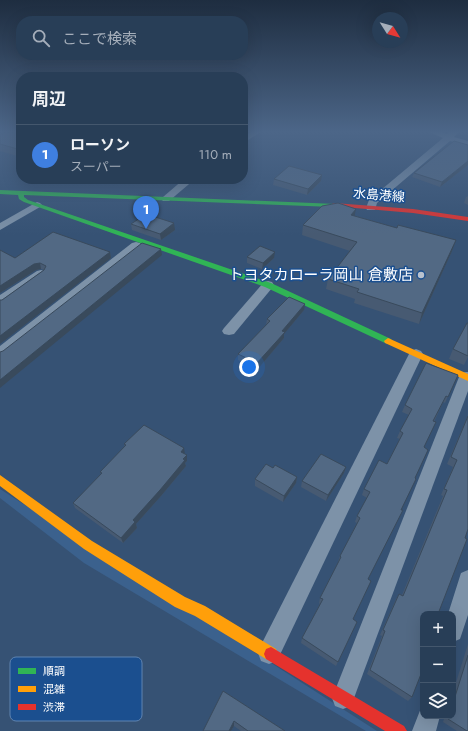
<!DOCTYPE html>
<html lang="ja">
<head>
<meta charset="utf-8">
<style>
	:root { --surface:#283e57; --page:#344961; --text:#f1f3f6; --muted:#a5aeba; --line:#44576d; --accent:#e69b98 }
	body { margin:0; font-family:Jost,"Noto Sans JP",sans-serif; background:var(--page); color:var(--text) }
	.controls { position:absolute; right:12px; bottom:12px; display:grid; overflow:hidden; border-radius:8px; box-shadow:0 4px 16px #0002 }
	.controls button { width:36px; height:36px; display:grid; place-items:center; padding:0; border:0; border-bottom:1px solid var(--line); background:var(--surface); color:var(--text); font:20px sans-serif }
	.compass { position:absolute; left:372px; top:12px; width:36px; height:36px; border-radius:50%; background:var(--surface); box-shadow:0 4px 16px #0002; rotate:127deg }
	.you { position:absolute; left:249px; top:367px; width:14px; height:14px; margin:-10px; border:3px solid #fff; border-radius:50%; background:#1a73e8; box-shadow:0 0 0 6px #1a73e833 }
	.badge { display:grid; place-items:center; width:26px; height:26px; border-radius:50%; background:var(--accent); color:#fff; font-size:13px; font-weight:700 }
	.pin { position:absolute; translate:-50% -33px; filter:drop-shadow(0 1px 2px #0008) }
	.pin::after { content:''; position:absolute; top:21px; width:14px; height:12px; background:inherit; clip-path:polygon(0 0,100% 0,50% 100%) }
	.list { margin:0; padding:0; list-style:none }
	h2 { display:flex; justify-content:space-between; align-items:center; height:52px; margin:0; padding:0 16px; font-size:17px }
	h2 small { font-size:13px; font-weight:400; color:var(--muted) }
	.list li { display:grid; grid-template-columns:26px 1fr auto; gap:12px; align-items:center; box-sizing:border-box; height:60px; padding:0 16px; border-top:1px solid var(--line) }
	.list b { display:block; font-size:15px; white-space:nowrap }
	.list p { margin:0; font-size:13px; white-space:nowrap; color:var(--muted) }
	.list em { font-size:13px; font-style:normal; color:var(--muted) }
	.icon { flex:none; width:22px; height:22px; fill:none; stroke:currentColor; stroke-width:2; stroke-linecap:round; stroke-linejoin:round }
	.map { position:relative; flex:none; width:468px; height:731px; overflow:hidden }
	.search { position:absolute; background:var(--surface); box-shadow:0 4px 16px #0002; left:16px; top:16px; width:232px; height:44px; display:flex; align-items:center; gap:10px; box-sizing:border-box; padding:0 14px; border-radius:16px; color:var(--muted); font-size:15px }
	.panel { position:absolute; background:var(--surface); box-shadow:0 4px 16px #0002; left:16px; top:72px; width:232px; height:112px; border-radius:16px }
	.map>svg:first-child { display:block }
</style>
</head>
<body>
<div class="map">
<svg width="468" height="731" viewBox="0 0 468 731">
	<rect width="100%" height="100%" fill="#365274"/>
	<path fill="#3b618d" d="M 0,489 L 377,731 L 366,731 L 84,563 L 0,498 Z"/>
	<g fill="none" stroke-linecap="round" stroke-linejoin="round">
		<g fill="#7d92a8" fill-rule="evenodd">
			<path d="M 251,132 L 261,132 L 243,143 L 243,137 Z"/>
			<path d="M 429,132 L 442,132 L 447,134 L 450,132 L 459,132 L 454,137 L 468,141 L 468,146 L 450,141 L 377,203 L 375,210 L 367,210 L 366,208 L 369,200 L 443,138 Z"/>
			<path d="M 184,179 L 195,179 L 169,201 L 163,201 L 161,199 L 163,197 Z"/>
			<path d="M 37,202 L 40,203 L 42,205 L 40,207 L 0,230 L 0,223 Z"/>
			<path d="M 136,242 L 140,243 L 141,245 L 140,247 L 5,356 L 0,358 L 0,346 L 132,243 Z"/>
			<path d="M 41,270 L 45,271 L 47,273 L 45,275 L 4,304 L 0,305 L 0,295 L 37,271 Z"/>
			<path d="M 268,281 L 272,282 L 274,285 L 272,288 L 234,334 L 229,335 L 224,334 L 222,331 L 224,328 L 264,282 Z"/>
			<path d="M 416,349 L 421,351 L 423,354 L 277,661 L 269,664 L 261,661 L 258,653 L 261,645 L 409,354 L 411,351 Z"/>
			<path d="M 466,372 L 468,372 L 468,391 L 354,698 L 351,706 L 343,709 L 335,706 L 332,698 L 459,377 L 461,373 Z"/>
			<path d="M 468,570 L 468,615 L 460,639 L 453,642 L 453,614 L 448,614 L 461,573 Z"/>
			<path d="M 423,707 L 423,716 L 440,716 L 436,731 L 412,731 L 421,708 Z"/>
		</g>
		<path fill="#30b455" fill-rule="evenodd" d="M 0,190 L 336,204 L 336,206 L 334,207 L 24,195 L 24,197 L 28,200 L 271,283 L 391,339 L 392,341 L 388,344 L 385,343 L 265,287 L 24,202 L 19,199 L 18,195 L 0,194 Z"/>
		<g fill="#ff9f0a" fill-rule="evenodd">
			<path d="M 388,338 L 468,374 L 468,381 L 385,343 L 384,341 Z"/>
			<path d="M 0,475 L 92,541 L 185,597 L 205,606 L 276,649 L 278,654 L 276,659 L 271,661 L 266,659 L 195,616 L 175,607 L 84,549 L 0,486 Z"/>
		</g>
		<g fill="#e5322d" fill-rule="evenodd">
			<path d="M 334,203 L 413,209 L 468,217 L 468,221 L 413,213 L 332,206 L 332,204 Z"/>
			<path d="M 271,647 L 404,726 L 407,731 L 385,731 L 266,659 L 264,654 L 266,649 Z"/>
		</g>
	</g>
	<g fill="#475a72">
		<path d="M 21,132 L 21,157 L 0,151 L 0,135 Z"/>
		<path d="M 468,145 L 468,165 L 440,187 L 412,177 L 414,173 Z"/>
		<path d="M 274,179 L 321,181 L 307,195 L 273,185 Z"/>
		<path d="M 468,196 L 468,205 L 464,203 L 466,197 Z"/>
		<path d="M 355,216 L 397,228 L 456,240 L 452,251 L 419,324 L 354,303 L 355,299 L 326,289 L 328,279 L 350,251 L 302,235 L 303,225 Z"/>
		<path d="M 131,224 L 175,230 L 161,240 L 132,230 Z"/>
		<path d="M 0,250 L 15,258 L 110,252 L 111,258 L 2,300 L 44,270 L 41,269 L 36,270 L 0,293 Z"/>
		<path d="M 247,257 L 274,258 L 262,269 L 247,263 Z"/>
		<path d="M 304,310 L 284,334 L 284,338 L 257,370 L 238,360 L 238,354 L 266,325 L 267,319 Z"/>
		<path d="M 467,323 L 468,357 L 464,365 L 449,359 L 453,349 Z"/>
		<path d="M 458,375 L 445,403 L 443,402 L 434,422 L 424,447 L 415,478 L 368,579 L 353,619 L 357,622 L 336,666 L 301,643 L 302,638 L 320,604 L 319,603 L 320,598 L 339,562 L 338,562 L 340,556 L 357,523 L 355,522 L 357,516 L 367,498 L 362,495 L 364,489 L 387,464 L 400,439 L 397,438 L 400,431 L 409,415 L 402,412 L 405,405 Z"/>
		<path d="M 468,415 L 468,529 L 438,614 L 412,697 L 408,701 L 367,674 L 382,636 L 380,635 L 396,599 L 399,594 L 402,595 L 443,496 L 441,495 L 453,467 L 447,464 Z"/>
		<path d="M 124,444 L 185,454 L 187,461 L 185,463 L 186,466 L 161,496 L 136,524 L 137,528 L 123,543 L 75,508 L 73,503 L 101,474 L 100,472 L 125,447 Z"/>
		<path d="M 346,467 L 344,473 L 326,501 L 301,487 L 302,481 Z"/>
		<path d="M 273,468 L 297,477 L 296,483 L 283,502 L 255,486 L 255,479 Z"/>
		<path d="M 468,644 L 468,731 L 457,731 L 443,722 L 445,716 L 453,716 L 453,692 Z"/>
		<path d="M 223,691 L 285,731 L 241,731 L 234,726 L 231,731 L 203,731 Z"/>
	</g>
	<g fill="#394a5c">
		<path d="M 468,161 L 468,165 L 440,187 L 442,182 Z"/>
		<path d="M 322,175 L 321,181 L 307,195 L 308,189 Z"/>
		<path d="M 356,209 L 354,219 L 351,215 Z"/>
		<path d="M 174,223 L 175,230 L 161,240 L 160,234 Z"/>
		<path d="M 456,240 L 452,251 L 419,324 L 422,313 Z"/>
		<path d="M 161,249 L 162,255 L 0,388 L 0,380 Z"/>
		<path d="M 110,252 L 111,258 L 0,344 L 0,336 Z"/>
		<path d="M 275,252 L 274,258 L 262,269 L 263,263 Z"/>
		<path d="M 40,263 L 41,269 L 36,270 L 0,293 L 0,286 L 34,264 Z"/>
		<path d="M 305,304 L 304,310 L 284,334 L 284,338 L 257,370 L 257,363 L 282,331 Z"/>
		<path d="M 184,448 L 185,454 L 181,452 Z"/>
		<path d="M 187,455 L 187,461 L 185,463 L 186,466 L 161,496 L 136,524 L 137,528 L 123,543 L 121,538 L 133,520 Z"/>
		<path d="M 346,467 L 344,473 L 326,501 L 328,495 Z"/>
		<path d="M 297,477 L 296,483 L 283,502 L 284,496 Z"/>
		<path d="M 234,721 L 234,726 L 231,731 L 229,731 Z"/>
	</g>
	<g fill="#526984" stroke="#394a5c">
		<path d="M 6,132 L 21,132 L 21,150 L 0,144 L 0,135 Z"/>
		<path d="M 454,141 L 468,145 L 468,161 L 442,182 L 414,173 Z"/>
		<path d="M 289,166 L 322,175 L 308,189 L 274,179 Z"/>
		<path d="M 338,203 L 356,209 L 351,215 L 397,228 L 398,225 L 456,240 L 422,313 L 357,292 L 359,289 L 328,279 L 357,242 L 303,225 L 322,206 Z"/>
		<path d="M 146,214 L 174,223 L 160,234 L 131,224 Z"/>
		<path d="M 53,232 L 110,252 L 0,336 L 0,300 L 2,300 L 44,270 L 46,266 L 40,263 L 34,264 L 0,286 L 0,250 L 15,258 Z"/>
		<path d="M 142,243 L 161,249 L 0,380 L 0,352 L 3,351 Z"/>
		<path d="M 260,246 L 275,252 L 263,263 L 247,257 Z"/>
		<path d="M 289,297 L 305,304 L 282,331 L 285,332 L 257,363 L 238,354 L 270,321 L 267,319 Z"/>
		<path d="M 467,323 L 468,323 L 468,356 L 453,349 Z"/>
		<path d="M 426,363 L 458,375 L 448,397 L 446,396 L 433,421 L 436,422 L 424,447 L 428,450 L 415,478 L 416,479 L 401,510 L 403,510 L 368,579 L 371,581 L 353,619 L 357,622 L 338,662 L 302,638 L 323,599 L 320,598 L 341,557 L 340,556 L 360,518 L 357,516 L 370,492 L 364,489 L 379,460 L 387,464 L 403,433 L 400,431 L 412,409 L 405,405 Z"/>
		<path d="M 468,416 L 468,529 L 465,538 L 467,539 L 438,614 L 423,614 L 423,669 L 412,697 L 370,670 L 385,631 L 383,630 L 399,594 L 403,596 L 447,490 L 444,489 L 457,460 L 451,457 Z"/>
		<path d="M 144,425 L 184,448 L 181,452 L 187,455 L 183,459 L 185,460 L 160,490 L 133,520 L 135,522 L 121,538 L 73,503 L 102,473 L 100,472 L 126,445 L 124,444 Z"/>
		<path d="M 321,454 L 346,467 L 328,495 L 302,481 Z"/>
		<path d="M 266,464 L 273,468 L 275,465 L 297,477 L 284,496 L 255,479 Z"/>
		<path d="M 468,655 L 468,731 L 467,731 L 448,719 L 449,716 L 453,716 L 453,703 Z"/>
		<path d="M 223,691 L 285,731 L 248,731 L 234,721 L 229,731 L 203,731 Z"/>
	</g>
	<linearGradient id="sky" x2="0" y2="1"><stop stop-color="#1e2d40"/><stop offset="0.56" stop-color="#4c6688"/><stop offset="1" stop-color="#4c6688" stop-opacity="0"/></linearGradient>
	<rect width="468" height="235" fill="url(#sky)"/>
	<circle fill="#b9c2ce" stroke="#1b4f8f" stroke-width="1.5" cx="421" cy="275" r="4"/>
	<g text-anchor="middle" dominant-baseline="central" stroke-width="3" stroke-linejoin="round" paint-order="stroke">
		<g font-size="13" fill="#fff" stroke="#1b4f8f">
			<text transform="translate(379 195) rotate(5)">水島港線</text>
		</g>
		<g font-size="15" fill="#fff" stroke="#1b4f8f" text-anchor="end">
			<text x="413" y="275">トヨタカローラ岡山 倉敷店</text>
		</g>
	</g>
	<rect x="10" y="657" width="132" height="64" rx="6" fill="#1b4f8f" stroke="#5f84b1" stroke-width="1"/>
	<rect x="18" y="668" width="18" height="6" fill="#30b455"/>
	<rect x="18" y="686" width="18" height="6" fill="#ff9f0a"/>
	<rect x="18" y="704" width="18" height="6" fill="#e5322d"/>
	<g font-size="11" fill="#fff">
		<text x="43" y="675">順調</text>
		<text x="43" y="693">混雑</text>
		<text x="43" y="711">渋滞</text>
	</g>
</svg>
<div class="controls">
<button>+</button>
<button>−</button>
<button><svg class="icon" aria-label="layers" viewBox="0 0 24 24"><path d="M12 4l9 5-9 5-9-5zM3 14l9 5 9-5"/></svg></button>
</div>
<svg class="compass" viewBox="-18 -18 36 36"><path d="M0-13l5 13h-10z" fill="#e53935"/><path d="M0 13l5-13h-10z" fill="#a5aeba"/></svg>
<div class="you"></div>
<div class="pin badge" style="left:146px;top:229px;background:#3f7fe0">1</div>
<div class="search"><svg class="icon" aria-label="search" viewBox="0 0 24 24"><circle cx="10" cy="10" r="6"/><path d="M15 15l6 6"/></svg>ここで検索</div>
<section class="panel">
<h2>周辺<small></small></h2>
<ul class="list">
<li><span class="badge" style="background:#3f7fe0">1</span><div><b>ローソン</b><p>スーパー</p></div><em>110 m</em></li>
</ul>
</section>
</div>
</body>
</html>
